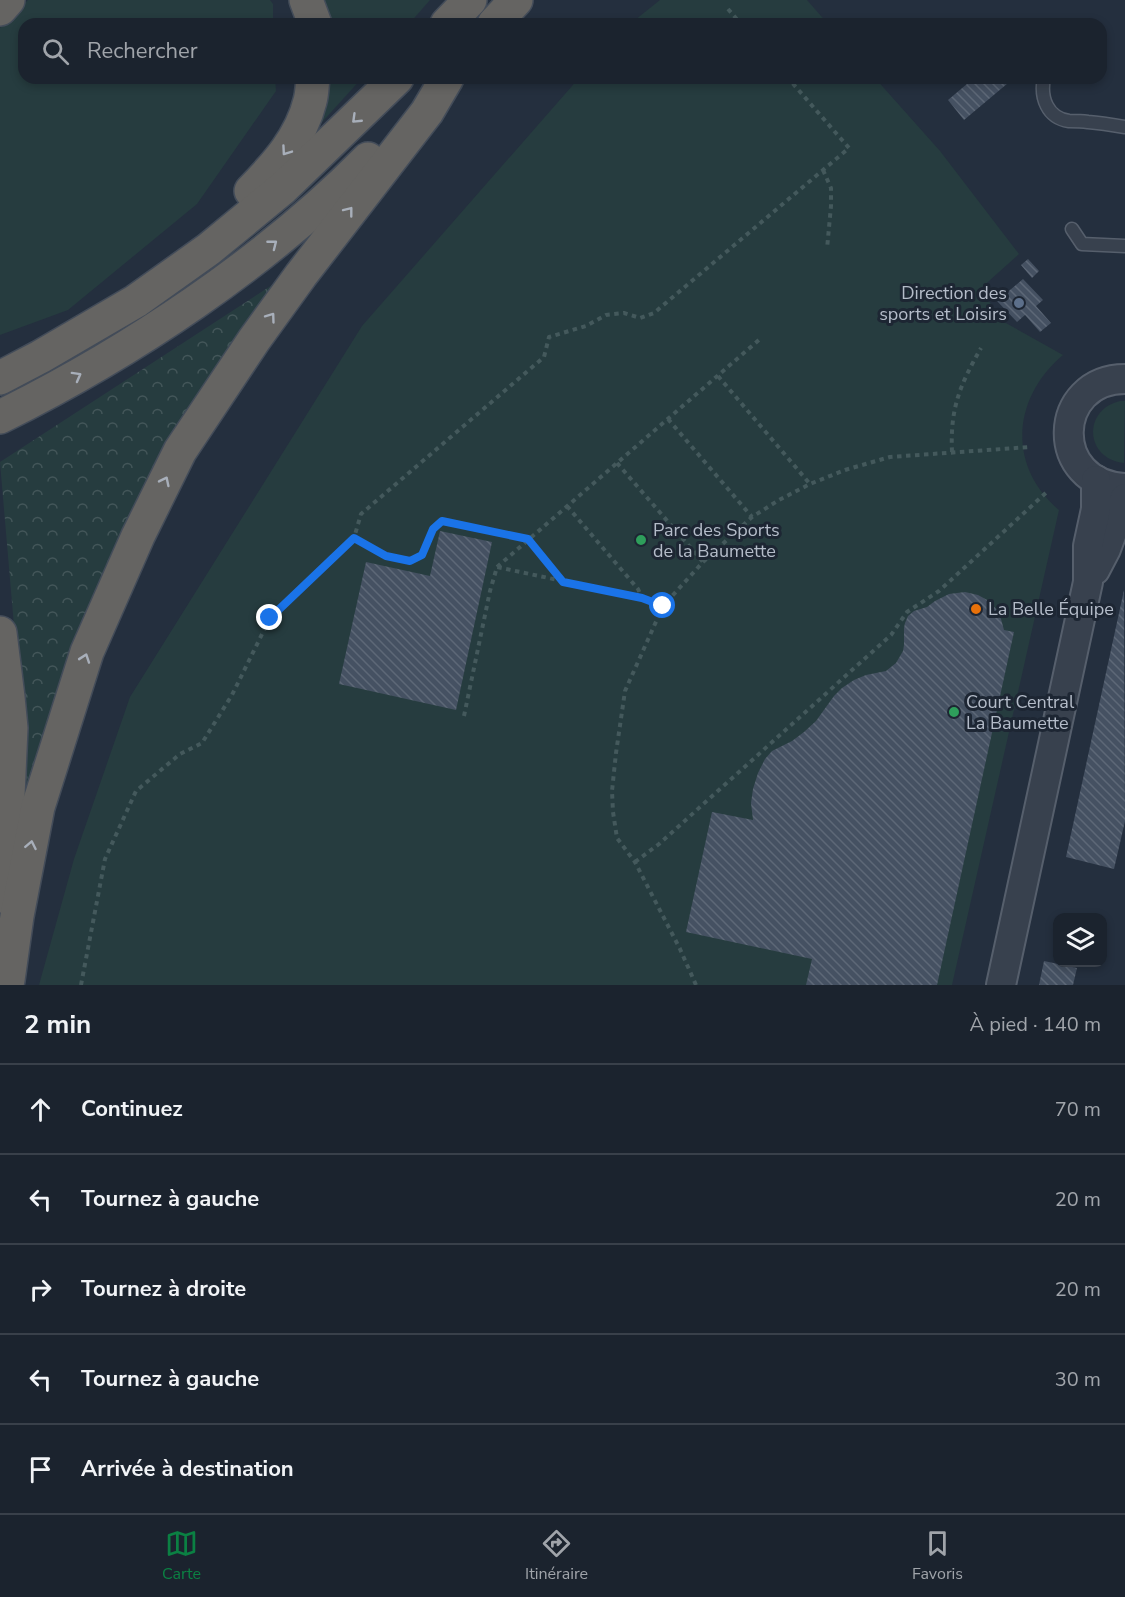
<!DOCTYPE html>
<html lang="fr">
<head>
<meta charset="utf-8">
<style>
	:root { --surface:#1b232e; --page:#282f3a; --text:#f1f3f6; --muted:#a0a4aa; --line:#39404a; --accent:#0b8043 }
	body { margin:0; font-family:"Nunito Sans",sans-serif; background:var(--page); color:var(--text) }
	.controls { position:absolute; right:18px; bottom:18px; display:grid; overflow:hidden; border-radius:12px; box-shadow:0 3px 9px #0003 }
	.controls button { width:54px; height:54px; display:grid; place-items:center; padding:0; border:0; border-bottom:2px solid var(--line); background:var(--surface); color:var(--text); font:30px sans-serif }
	.stop { position:absolute; width:18px; height:18px; margin:-14px; border:4px solid #1a73e8; border-radius:50%; background:#fff }
	.stop.end { background:#1a73e8; border-color:#fff; box-shadow:0 2px 6px #0008 }
	.list { margin:0; padding:0; list-style:none }
	h2 { display:flex; justify-content:space-between; align-items:center; height:78px; margin:0; padding:0 24px; font-size:26px }
	h2 small { font-size:20px; font-weight:400; color:var(--muted) }
	.list li { display:grid; grid-template-columns:39px 1fr auto; gap:18px; align-items:center; box-sizing:border-box; height:90px; padding:0 24px; border-top:2px solid var(--line) }
	.list b { display:block; font-size:22px; white-space:nowrap }
	.list em { font-size:20px; font-style:normal; color:var(--muted) }
	.icon { flex:none; width:33px; height:33px; fill:none; stroke:currentColor; stroke-width:2; stroke-linecap:round; stroke-linejoin:round }
	.map { position:relative; flex:none; width:1125px; height:985px; overflow:hidden }
	.search { position:absolute; background:var(--surface); box-shadow:0 3px 9px #0003; left:18px; right:18px; top:18px; height:66px; display:flex; align-items:center; gap:15px; box-sizing:border-box; padding:0 21px; border-radius:18px; color:var(--muted); font-size:22px }
	.sheet { height:528px; background:var(--surface) }
	nav { display:flex; justify-content:space-around; align-items:center; box-sizing:border-box; height:84px; border-top:2px solid var(--line); background:var(--surface); font-size:16px; color:var(--muted) }
	nav a { display:grid; justify-items:center; gap:3px }
	nav .on { color:var(--accent) }
	.map>svg:first-child { display:block }
</style>
</head>
<body>
<div class="map">
<svg width="1125" height="985" viewBox="0 0 1125 985">
	<defs>
		<pattern id="forest-crowns" width="20" height="18" patternUnits="userSpaceOnUse" patternTransform="scale(1.5)"><rect width="20" height="18" fill="#263c3f"/><path d="M2 6a3 3 0 1 1 6 0M12 15a3 3 0 1 1 6 0" fill="none" stroke="#435659"/></pattern>
		<pattern id="building-back-hatch" width="6" height="6" patternUnits="userSpaceOnUse" patternTransform="scale(1.5)"><rect width="6" height="6" fill="#455162"/><path d="M-1 5l2 2M0 0l6 6M5-1l2 2" fill="none" stroke="#5d6877"/></pattern>
	</defs>
	<rect width="100%" height="100%" fill="#242f3e"/>
	<g fill="#263c3f">
		<path d="M 28,0 L 270,0 L 273,4 L 273,24 L 24,24 L 24,78 L 275,78 L 276,91 L 197,204 L 68,310 L 0,335 L 0,28 Z"/>
		<path d="M 323,0 L 430,0 L 409,24 L 326,24 Z"/>
		<path d="M 660,0 L 807,0 L 828,24 L 630,24 Z"/>
		<path d="M 327,78 L 362,78 L 304,142 Z"/>
		<path d="M 579,78 L 875,78 L 940,151 L 1019,254 L 980,289 L 1004,322 L 1063,355 C 1012,398 1007,466 1059,510 L 952,985 L 39,985 L 74,859 L 130,697 L 362,326 Z"/>
		<path d="M 1120,401 L 1125,401 L 1124,463 C 1085,459 1082,410 1120,401 Z"/>
	</g>
	<path fill="url(#forest-crowns)" d="M 289,274 L 207,390 L 122,530 L 20,816 L 19,684 L 0,462 Z"/>
	<g fill="url(#building-back-hatch)">
		<path d="M 974,78 L 1014,78 L 964,120 L 948,100 Z"/>
		<path d="M 1028,259 L 1039,271 L 1032,278 L 1021,265 Z"/>
		<path d="M 1023,279 L 1043,300 L 1036,306 L 1051,323 L 1040,332 L 1025,315 L 1017,322 L 997,301 Z"/>
		<path d="M 440,531 L 492,542 L 456,710 L 339,684 L 366,562 L 430,576 Z"/>
		<path d="M 1124,590 L 1125,821 L 1114,869 L 1066,857 Z"/>
		<path d="M 965,592 L 978,595 L 989,601 L 996,609 L 1001,619 L 1004,630 L 1014,632 L 937,985 L 806,985 L 812,959 L 686,932 L 712,812 L 753,820 L 751,803 L 753,789 L 758,773 L 765,759 L 772,751 L 792,741 L 804,732 L 816,721 L 834,696 L 842,688 L 854,680 L 866,675 L 886,671 L 896,663 L 903,651 L 904,645 L 904,628 L 905,623 L 908,616 L 914,611 L 927,607 L 935,601 L 949,594 Z"/>
		<path d="M 1044,961 L 1077,968 L 1073,985 L 1039,985 Z"/>
	</g>
	<g fill="none" stroke-linecap="round" stroke-linejoin="round">
		<defs>
			<g id="service">
				<path d="M 1044,78 C 1040,97 1047,118 1069,121 C 1075,121 1081,121 1088,122 C 1100,123 1113,125 1125,127"/>
				<path d="M 1072,229 L 1082,244 L 1125,246"/>
			</g>
			<g id="tertiary">
				<path d="M 1125,379 C 1052,379 1048,484 1125,488"/>
				<path d="M 1095,570 L 1106,549 L 1125,498"/>
				<path d="M 1001,985 L 1088,582 L 1088,546 L 1096,509 L 1096,480"/>
			</g>
			<g id="trunk">
				<path d="M 306,0 L 315,24"/>
				<path d="M 0,9 L 8,0"/>
				<path d="M 447,24 L 470,0"/>
				<path d="M 494,24 L 516,0"/>
				<path d="M 251,191 C 276,165 301,138 310,101 C 312,94 312,86 313,78"/>
				<path d="M 0,378 L 40,357 L 136,301 L 209,249 L 283,188 L 397,78"/>
				<path d="M 0,417 C 131,352 265,263 368,159"/>
				<path d="M 0,633 L 8,697 L 11,728 L 8,796 L 8,826 L 2,896"/>
				<path d="M 5,985 L 8,980 L 17,916 L 38,807 L 87,652 L 138,536 L 180,451 L 254,340 L 301,275 L 427,112 L 447,78"/>
			</g>
		</defs>
		<use href="#service" stroke="#565f6c" stroke-width="15"/>
		<use href="#tertiary" stroke="#565f6c" stroke-width="32"/>
		<use href="#trunk" stroke="#434c59" stroke-width="36"/>
		<g stroke="#44595c" stroke-width="4" stroke-dasharray="4.5 4.5" stroke-linecap="butt">
			<path d="M 728,9 L 741,24"/>
			<path d="M 823,170 L 831,188 L 831,206 L 827,249"/>
			<path d="M 718,376 L 810,484"/>
			<path d="M 668,419 L 752,517"/>
			<path d="M 952,452 C 950,408 960,385 981,348"/>
			<path d="M 617,463 L 703,562"/>
			<path d="M 567,506 L 638,589 L 642,598"/>
			<path d="M 354,538 L 386,556 L 410,561 L 422,555 L 433,529 L 442,521 L 528,539 L 563,581"/>
			<path d="M 497,567 L 760,339"/>
			<path d="M 464,716 L 490,591 L 497,567 L 642,598 L 663,606"/>
			<path d="M 635,862 L 659,844 L 891,635 L 907,612 L 939,591 L 1049,490"/>
			<path d="M 81,985 L 105,859 L 136,791 L 180,754 L 202,743 L 232,695 L 270,618 L 354,538 L 361,514 L 544,357 L 549,337 L 586,326 L 606,315 L 624,313 L 640,318 L 654,313 L 849,148 L 788,78"/>
			<path d="M 696,985 L 680,949 L 635,862 L 617,838 L 613,812 L 612,791 L 616,753 L 625,691 L 663,606 L 703,562 L 752,517 L 779,500 L 810,484 L 845,470 L 890,457 L 1030,447"/>
		</g>
		<use href="#service" stroke="#38414e" stroke-width="12"/>
		<use href="#tertiary" stroke="#38414e" stroke-width="28"/>
		<use href="#trunk" stroke="#656462" stroke-width="33"/>
	</g>
	<defs><path id="oneway-chevron" d="M-2-3.5L2.5 0L-2 3.5" fill="none" stroke-width="1.6" stroke-linecap="round" stroke-linejoin="round" transform="scale(1.5)"/></defs>
	<g stroke="#a8afba">
		<use href="#oneway-chevron" transform="translate(356 119) rotate(136)"/>
		<use href="#oneway-chevron" transform="translate(286 151) rotate(125)"/>
		<use href="#oneway-chevron" transform="translate(349 211) rotate(-52)"/>
		<use href="#oneway-chevron" transform="translate(273 244) rotate(-38)"/>
		<use href="#oneway-chevron" transform="translate(271 317) rotate(-54)"/>
		<use href="#oneway-chevron" transform="translate(77 376) rotate(-29)"/>
		<use href="#oneway-chevron" transform="translate(165 481) rotate(-64)"/>
		<use href="#oneway-chevron" transform="translate(85 658) rotate(-71)"/>
		<use href="#oneway-chevron" transform="translate(31 845) rotate(-79)"/>
	</g>
	<g fill="none" stroke-linecap="round" stroke-linejoin="round">
		<path stroke="#1a73e8" stroke-width="8" d="M 270,618 L 354,538 L 386,556 L 410,561 L 422,555 L 433,529 L 442,521 L 528,539 L 563,582 L 642,598 L 663,606"/>
	</g>
	<circle fill="#5c6f8a" stroke="#1d2633" stroke-width="2" cx="1019" cy="303" r="6"/>
	<g fill="#2e9e5b" stroke="#1d2633" stroke-width="2">
		<circle cx="641" cy="540" r="6"/>
		<circle cx="954" cy="712" r="6"/>
	</g>
	<circle fill="#e8710a" stroke="#1d2633" stroke-width="2" cx="976" cy="609" r="6"/>
	<g text-anchor="middle" dominant-baseline="central" stroke-width="6" stroke-linejoin="round" paint-order="stroke">
		<g font-size="18" fill="#b4bcc9" stroke="#1d2633" text-anchor="start">
			<text x="1007" y="293" text-anchor="end">Direction des<tspan x="1007" dy="21">sports et Loisirs</tspan></text>
			<text x="653" y="530">Parc des Sports<tspan x="653" dy="21">de la Baumette</tspan></text>
			<text x="988" y="609">La Belle Équipe</text>
			<text x="966" y="702">Court Central<tspan x="966" dy="21">La Baumette</tspan></text>
		</g>
	</g>
</svg>
<div class="controls">
<button><svg class="icon" aria-label="layers" viewBox="0 0 24 24"><path d="M12 4l9 5-9 5-9-5zM3 14l9 5 9-5"/></svg></button>
</div>
<div class="stop" style="left:663px;top:606px"></div>
<div class="stop end" style="left:270px;top:618px"></div>
<div class="search"><svg class="icon" aria-label="search" viewBox="0 0 24 24"><circle cx="10" cy="10" r="6"/><path d="M15 15l6 6"/></svg>Rechercher</div>
</div>
<section class="sheet">
<h2>2 min<small>À pied · 140 m</small></h2>
<ul class="list">
<li><svg class="icon" aria-label="ahead" viewBox="0 0 24 24"><path d="M12 20V5M6 11l6-6 6 6"/></svg><div><b>Continuez</b></div><em>70 m</em></li>
<li><svg class="icon" aria-label="left" viewBox="0 0 24 24"><path d="M17 20v-9H6M10 6l-5 5 5 5"/></svg><div><b>Tournez à gauche</b></div><em>20 m</em></li>
<li><svg class="icon" aria-label="right" viewBox="0 0 24 24"><path d="M7 20v-9h11M14 6l5 5-5 5"/></svg><div><b>Tournez à droite</b></div><em>20 m</em></li>
<li><svg class="icon" aria-label="left" viewBox="0 0 24 24"><path d="M17 20v-9H6M10 6l-5 5 5 5"/></svg><div><b>Tournez à gauche</b></div><em>30 m</em></li>
<li><svg class="icon" aria-label="arrive" viewBox="0 0 24 24"><path d="M6 21V4h12l-3 4 3 4H6"/></svg><div><b>Arrivée à destination</b></div></li>
</ul>
</section>
<nav>
<a class="on"><svg class="icon" aria-label="map" viewBox="0 0 24 24"><path d="M3 6l6-2 6 2 6-2v14l-6 2-6-2-6 2zM9 4v14M15 6v14"/></svg>Carte</a>
<a><svg class="icon" aria-label="directions" viewBox="0 0 24 24"><path d="M12 3l9 9-9 9-9-9zM9 14v-3h6M13 9l2 2-2 2"/></svg>Itinéraire</a>
<a><svg class="icon" aria-label="saved" viewBox="0 0 24 24"><path d="M7 4h10v16l-5-4-5 4z"/></svg>Favoris</a>
</nav>
</body>
</html>
